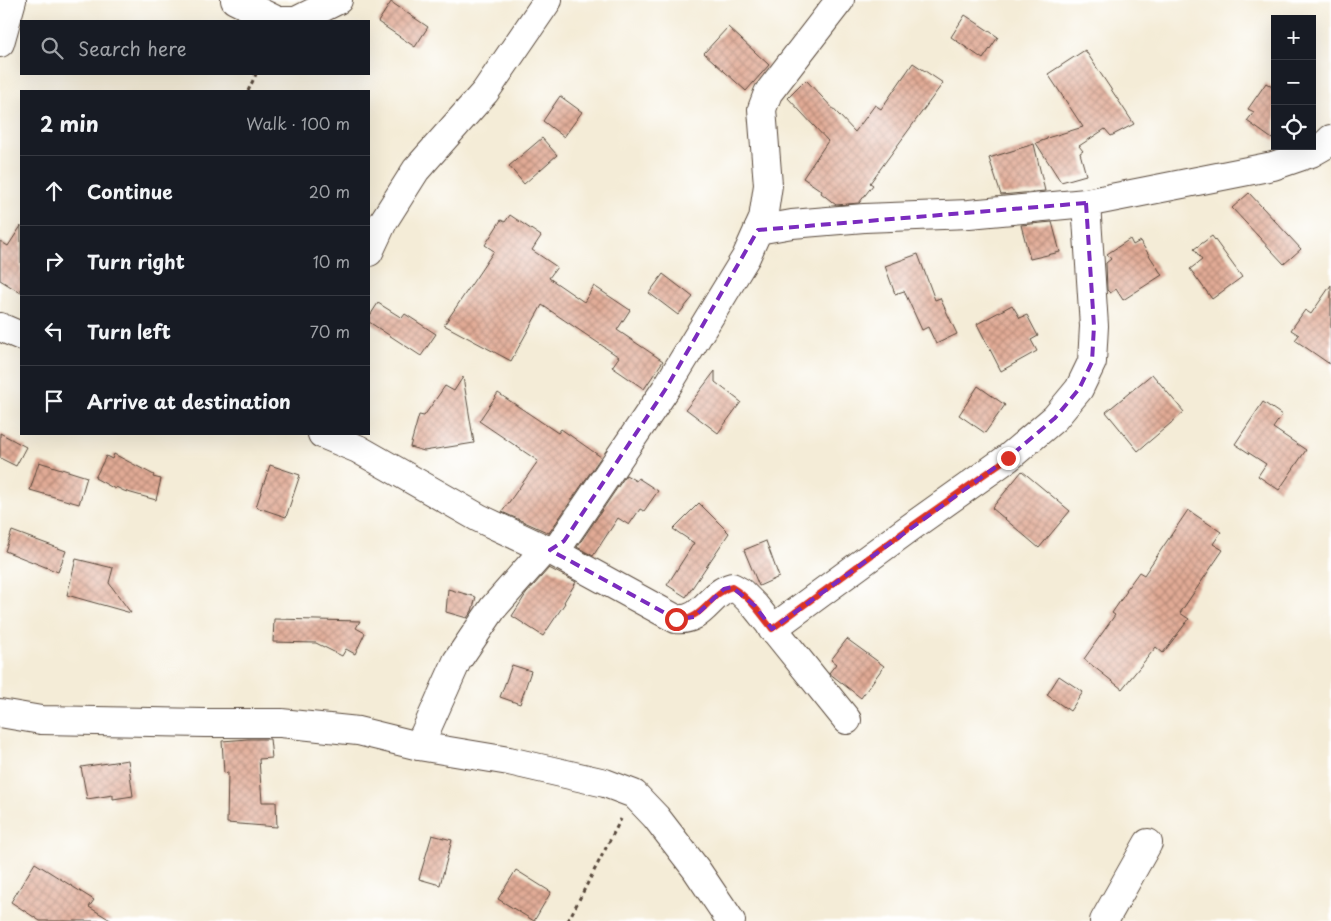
<!DOCTYPE html>
<html lang="en">
<head>
<meta charset="utf-8">
<style>
	:root { --surface:#171b24; --page:#242831; --text:#f1f3f6; --muted:#9ea1a6; --line:#363941 }
	body { margin:0; font-family:"Playpen Sans",sans-serif; background:var(--page); color:var(--text) }
	.controls { position:absolute; right:15px; top:15px; display:grid; overflow:hidden; border-radius:0px; box-shadow:0 5px 20px #0002 }
	.controls button { width:45px; height:45px; display:grid; place-items:center; padding:0; border:0; border-bottom:1px solid var(--line); background:var(--surface); color:var(--text); font:25px sans-serif }
	.stop { position:absolute; width:15px; height:15px; margin:-11px; border:4px solid #d93025; border-radius:50%; background:#fff }
	.stop.end { background:#d93025; border-color:#fff; box-shadow:0 1px 5px #0008 }
	.list { margin:0; padding:0; list-style:none }
	h2 { display:flex; justify-content:space-between; align-items:center; height:65px; margin:0; padding:0 20px; font-size:21px }
	h2 small { font-size:16px; font-weight:400; color:var(--muted) }
	.list li { display:grid; grid-template-columns:32px 1fr auto; gap:15px; align-items:center; box-sizing:border-box; height:70px; padding:0 20px; border-top:1px solid var(--line) }
	.list b { display:block; font-size:19px; white-space:nowrap }
	.list em { font-size:16px; font-style:normal; color:var(--muted) }
	.icon { flex:none; width:28px; height:28px; fill:none; stroke:currentColor; stroke-width:2; stroke-linecap:round; stroke-linejoin:round }
	.map { position:relative; flex:none; width:1331px; height:921px; overflow:hidden }
	.search { position:absolute; background:var(--surface); box-shadow:0 5px 20px #0002; left:20px; top:20px; width:350px; height:55px; display:flex; align-items:center; gap:12px; box-sizing:border-box; padding:0 18px; border-radius:0px; color:var(--muted); font-size:19px }
	.panel { position:absolute; background:var(--surface); box-shadow:0 5px 20px #0002; left:20px; top:90px; width:350px; height:345px; border-radius:0px }
	.map>svg:first-child { display:block }
</style>
</head>
<body>
<div class="map">
<svg width="1331" height="921" viewBox="0 0 1331 921">
	<defs>
		<pattern id="building-cross-hatch" width="8" height="8" patternUnits="userSpaceOnUse" patternTransform="scale(1.25)"><rect width="8" height="8" fill="#e1aa95"/><path d="M0 0l8 8M0 8l8-8" fill="none" stroke="#b88b79"/></pattern>
	</defs>
	<rect width="100%" height="100%" fill="#fff"/>
	<filter id="ink" filterUnits="userSpaceOnUse"><feTurbulence type="fractalNoise" baseFrequency=".02" numOctaves="2"/><feDisplacementMap in="SourceGraphic" scale="10" xChannelSelector="R" yChannelSelector="G"/><feConvolveMatrix kernelMatrix="1 2 1 2 8 2 1 2 1" color-interpolation-filters="sRGB"/></filter>
	<filter id="wash" filterUnits="userSpaceOnUse"><feTurbulence type="fractalNoise" baseFrequency=".0096" numOctaves="4" result="noise"/><feDisplacementMap in="SourceGraphic" scale="20" xChannelSelector="R" yChannelSelector="G"/><feGaussianBlur stdDeviation="1.12" result="paint"/><feColorMatrix in="noise" values="0 0 0 0 0 0 0 0 0 0 0 0 0 0 0 0 0 1.4 0 .05"/><feComposite in="paint" operator="in"/></filter>
	<g filter="url(#wash)">
		<rect width="100%" height="100%" fill="#f4ecd7"/>
		<g id="blocks">
			<g fill="url(#building-cross-hatch)">
				<path d="M 391,2 L 428,27 L 415,47 L 378,22 Z"/>
				<path d="M 965,15 L 998,37 L 983,59 L 951,37 Z"/>
				<path d="M 728,27 L 769,65 L 746,91 L 704,53 Z"/>
				<path d="M 1085,50 L 1134,124 L 1111,136 L 1105,129 L 1079,146 L 1083,151 L 1080,153 L 1086,175 L 1061,182 L 1036,143 L 1047,139 L 1047,138 L 1083,127 L 1048,74 Z"/>
				<path d="M 913,63 L 943,83 L 870,183 L 873,185 L 859,203 L 836,205 L 821,193 L 822,191 L 803,178 L 828,141 L 788,98 L 806,80 L 855,132 L 875,105 L 881,109 Z"/>
				<path d="M 1266,83 L 1275,89 L 1275,141 L 1247,121 L 1254,112 L 1248,109 Z"/>
				<path d="M 560,96 L 582,112 L 564,137 L 543,121 Z"/>
				<path d="M 542,138 L 557,155 L 524,184 L 509,166 Z"/>
				<path d="M 1034,144 L 1045,191 L 1001,195 L 989,158 Z"/>
				<path d="M 1249,193 L 1301,249 L 1284,264 L 1232,208 Z"/>
				<path d="M 510,215 L 541,236 L 532,250 L 557,267 L 549,278 L 584,302 L 594,286 L 630,310 L 617,330 L 663,361 L 644,389 L 612,367 L 619,357 L 542,305 L 511,361 L 444,325 L 494,251 L 485,245 L 501,220 L 505,222 Z"/>
				<path d="M 1052,222 L 1060,252 L 1030,259 L 1021,225 Z"/>
				<path d="M 21,226 L 21,293 L 0,280 L 0,241 L 8,246 Z"/>
				<path d="M 1212,236 L 1242,277 L 1212,299 L 1190,269 L 1202,260 L 1194,249 Z"/>
				<path d="M 1130,239 L 1133,245 L 1140,241 L 1162,275 L 1123,300 L 1116,289 L 1110,293 L 1107,290 L 1106,263 L 1111,259 L 1107,254 Z"/>
				<path d="M 918,254 L 935,300 L 940,298 L 957,334 L 936,344 L 928,327 L 922,330 L 904,291 L 895,294 L 885,266 Z"/>
				<path d="M 663,274 L 693,297 L 678,315 L 649,293 Z"/>
				<path d="M 1331,285 L 1331,365 L 1295,340 L 1299,335 L 1291,330 L 1305,310 L 1311,314 Z"/>
				<path d="M 378,303 L 402,318 L 405,314 L 436,334 L 421,356 L 369,322 L 369,317 Z"/>
				<path d="M 1012,305 L 1020,318 L 1027,315 L 1038,336 L 1031,340 L 1037,351 L 1001,371 L 977,324 Z"/>
				<path d="M 715,371 L 715,382 L 741,402 L 718,433 L 686,409 Z"/>
				<path d="M 1152,374 L 1184,412 L 1138,451 L 1106,412 Z"/>
				<path d="M 463,377 L 474,443 L 424,451 L 410,447 L 419,415 L 424,416 L 445,386 L 454,391 Z"/>
				<path d="M 978,386 L 1005,405 L 985,433 L 959,415 Z"/>
				<path d="M 498,393 L 558,433 L 561,429 L 601,457 L 549,533 L 502,512 L 538,461 L 479,421 Z"/>
				<path d="M 1263,402 L 1282,415 L 1273,428 L 1306,450 L 1279,490 L 1258,476 L 1266,464 L 1235,444 Z"/>
				<path d="M 0,433 L 26,447 L 16,466 L 0,458 Z"/>
				<path d="M 114,454 L 154,475 L 153,477 L 161,479 L 156,500 L 124,491 L 116,487 L 115,489 L 95,478 L 106,456 L 112,459 Z"/>
				<path d="M 39,462 L 87,477 L 79,504 L 30,490 Z"/>
				<path d="M 270,465 L 300,475 L 286,517 L 256,507 Z"/>
				<path d="M 1022,471 L 1070,511 L 1039,548 L 992,508 Z"/>
				<path d="M 626,475 L 636,481 L 638,478 L 658,491 L 644,511 L 640,509 L 629,525 L 618,518 L 593,556 L 577,547 Z"/>
				<path d="M 699,503 L 729,533 L 686,597 L 667,585 L 694,543 L 673,529 Z"/>
				<path d="M 1188,510 L 1221,532 L 1213,544 L 1223,550 L 1180,613 L 1189,619 L 1163,653 L 1156,647 L 1122,689 L 1084,659 L 1115,615 L 1112,613 L 1127,591 L 1126,590 L 1139,572 L 1144,575 Z"/>
				<path d="M 12,531 L 66,551 L 58,572 L 5,551 Z"/>
				<path d="M 766,541 L 779,577 L 759,586 L 744,550 Z"/>
				<path d="M 76,559 L 113,568 L 109,583 L 131,613 L 67,595 Z"/>
				<path d="M 549,568 L 576,582 L 564,602 L 565,603 L 543,636 L 512,616 L 526,594 Z"/>
				<path d="M 448,589 L 476,597 L 472,611 L 467,618 L 446,612 Z"/>
				<path d="M 274,619 L 360,621 L 356,628 L 365,633 L 355,654 L 346,649 L 342,656 L 316,643 L 273,642 Z"/>
				<path d="M 847,639 L 884,666 L 861,698 L 829,673 L 836,664 L 831,660 Z"/>
				<path d="M 512,665 L 531,671 L 520,704 L 500,697 Z"/>
				<path d="M 1059,676 L 1083,692 L 1070,711 L 1047,695 Z"/>
				<path d="M 248,739 L 270,739 L 272,758 L 259,759 L 262,802 L 276,802 L 277,827 L 227,823 L 228,772 L 224,773 L 222,741 Z"/>
				<path d="M 128,760 L 133,796 L 113,799 L 113,795 L 87,799 L 81,767 Z"/>
				<path d="M 432,835 L 452,840 L 440,885 L 419,879 Z"/>
				<path d="M 35,863 L 94,900 L 89,907 L 112,921 L 40,921 L 11,902 Z"/>
				<path d="M 516,870 L 551,892 L 534,921 L 498,899 Z"/>
			</g>
		</g>
	</g>
	<g filter="url(#ink)">
		<use href="#blocks" fill-opacity="0" stroke="#57473a" stroke-width="1"/>
		<g fill="none" stroke-linecap="round" stroke-linejoin="round">
			<defs>
				<g id="minor">
					<path d="M 235,0 L 278,21"/>
					<path d="M 283,21 L 296,21 L 338,0"/>
					<path d="M 0,43 L 12,0"/>
					<path d="M 758,230 L 792,224 L 864,218 L 969,214 L 1086,203 L 1273,166 L 1311,153 L 1325,145 L 1331,139"/>
					<path d="M 369,252 L 383,222 L 416,170 L 485,92 L 548,0"/>
					<path d="M 0,327 L 21,336"/>
					<path d="M 322,434 L 358,449 L 479,518 L 545,549 L 550,550 L 559,546 L 665,390 L 746,257 L 763,219 L 768,185 L 762,109 L 768,93 L 840,0"/>
					<path d="M 550,550 L 676,619 C 703,622 709,593 732,587 L 741,592 L 755,606 L 847,720"/>
					<path d="M 772,629 L 911,527 L 1008,458 L 1055,418 L 1079,389 L 1092,362 L 1094,326 L 1086,203"/>
					<path d="M 0,713 L 41,720 L 205,723 L 281,723 L 358,731 L 419,746 L 509,761 L 605,783 L 634,794 L 656,817 L 696,869 L 731,921"/>
					<path d="M 419,746 L 457,661 L 493,608 L 545,549"/>
					<path d="M 1104,921 L 1148,843"/>
				</g>
			</defs>
			<use href="#minor" stroke="#57473a" stroke-width="30"/>
			<g stroke="#57473a" stroke-width="3" stroke-dasharray="4 4" stroke-linecap="butt">
				<path d="M 248,91 L 256,74"/>
				<path d="M 568,921 L 621,819"/>
			</g>
			<use href="#minor" stroke="#fff" stroke-width="28"/>
		</g>
	</g>
	<g fill="none" stroke-linecap="round" stroke-linejoin="round" filter="url(#ink)">
		<path stroke="#d93025" stroke-width="6" d="M 676,619 C 703,622 709,593 732,587 C 749,597 760,613 772,629 L 910,527 L 1008,458"/>
	</g>
	<path fill="none" stroke="#7b2cbf" stroke-width="4" stroke-dasharray="10 6" stroke-linejoin="round" d="M 1086,203 L 1094,326 L 1092,362 L 1079,389 L 1055,418 L 1008,458 L 772,629 L 755,606 L 732,587 L 724,589 L 694,617 L 676,619 L 550,550 L 564,541 L 665,390 L 758,230 Z"/>
</svg>
<div class="controls">
<button>+</button>
<button>−</button>
<button><svg class="icon" aria-label="locate" viewBox="0 0 24 24"><circle cx="12" cy="12" r="6"/><path d="M12 2v4M12 18v4M2 12h4M18 12h4"/></svg></button>
</div>
<div class="stop" style="left:676px;top:619px"></div>
<div class="stop end" style="left:1008px;top:458px"></div>
<div class="search"><svg class="icon" aria-label="search" viewBox="0 0 24 24"><circle cx="10" cy="10" r="6"/><path d="M15 15l6 6"/></svg>Search here</div>
<section class="panel">
<h2>2 min<small>Walk · 100 m</small></h2>
<ul class="list">
<li><svg class="icon" aria-label="ahead" viewBox="0 0 24 24"><path d="M12 20V5M6 11l6-6 6 6"/></svg><div><b>Continue</b></div><em>20 m</em></li>
<li><svg class="icon" aria-label="right" viewBox="0 0 24 24"><path d="M7 20v-9h11M14 6l5 5-5 5"/></svg><div><b>Turn right</b></div><em>10 m</em></li>
<li><svg class="icon" aria-label="left" viewBox="0 0 24 24"><path d="M17 20v-9H6M10 6l-5 5 5 5"/></svg><div><b>Turn left</b></div><em>70 m</em></li>
<li><svg class="icon" aria-label="arrive" viewBox="0 0 24 24"><path d="M6 21V4h12l-3 4 3 4H6"/></svg><div><b>Arrive at destination</b></div></li>
</ul>
</section>
</div>
</body>
</html>
